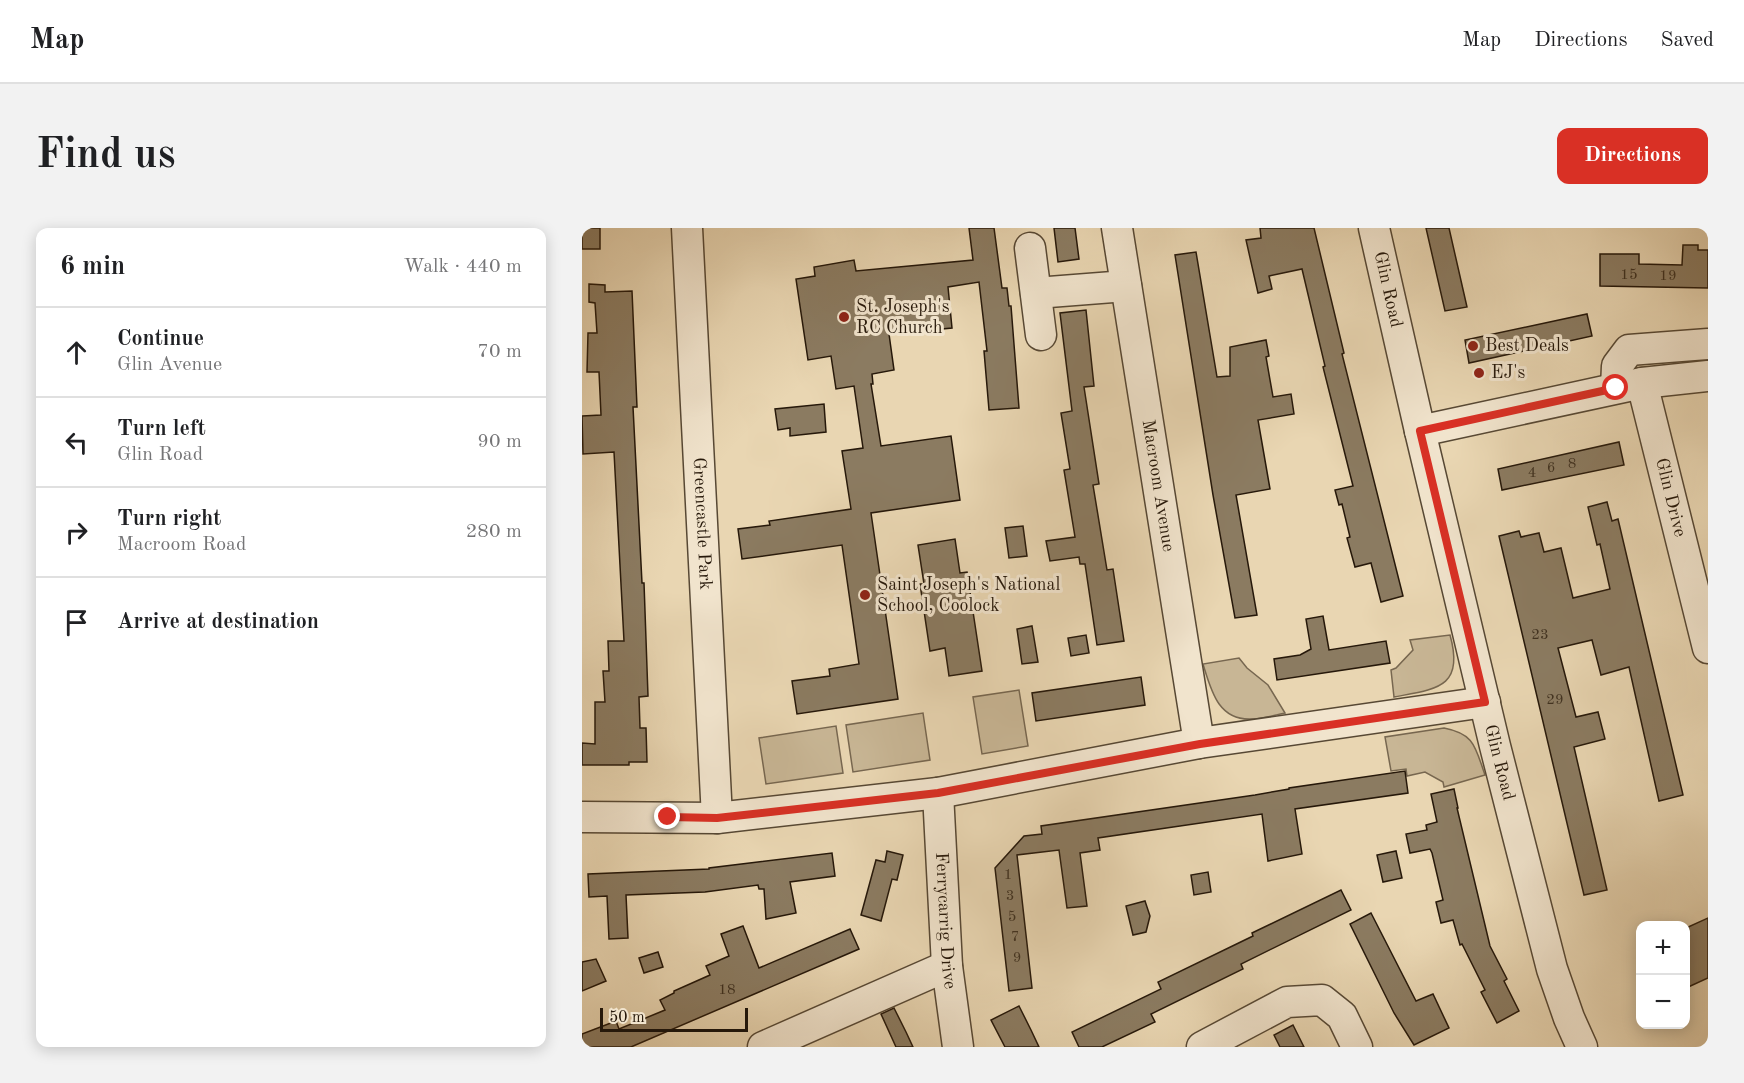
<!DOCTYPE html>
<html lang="en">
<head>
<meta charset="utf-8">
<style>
	:root { --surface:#fff; --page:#f2f2f2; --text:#202124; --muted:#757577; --line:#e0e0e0; --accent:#d93025 }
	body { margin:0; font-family:"Old Standard TT",serif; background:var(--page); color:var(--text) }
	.controls { position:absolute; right:18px; bottom:18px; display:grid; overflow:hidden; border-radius:12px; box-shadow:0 3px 15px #0003 }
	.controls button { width:54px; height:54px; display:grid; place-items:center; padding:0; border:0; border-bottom:2px solid var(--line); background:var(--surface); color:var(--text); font:30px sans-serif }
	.scale { position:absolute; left:18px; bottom:15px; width:148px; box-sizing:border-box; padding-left:6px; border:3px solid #26180a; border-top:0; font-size:16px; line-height:21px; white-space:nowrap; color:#26180a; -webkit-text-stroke:4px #f1e4cd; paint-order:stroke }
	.stop { position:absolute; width:18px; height:18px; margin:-14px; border:4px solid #d93025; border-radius:50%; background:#fff }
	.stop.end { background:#d93025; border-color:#fff; box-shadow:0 2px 6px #0008 }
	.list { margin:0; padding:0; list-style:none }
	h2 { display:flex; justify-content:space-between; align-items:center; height:78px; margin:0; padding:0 24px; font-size:26px }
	h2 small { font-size:20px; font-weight:400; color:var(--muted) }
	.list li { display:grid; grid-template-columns:39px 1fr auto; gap:18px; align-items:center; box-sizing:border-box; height:90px; padding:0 24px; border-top:2px solid var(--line) }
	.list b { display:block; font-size:22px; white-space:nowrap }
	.list p { margin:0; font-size:20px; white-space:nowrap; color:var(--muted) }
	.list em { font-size:20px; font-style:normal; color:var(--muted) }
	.icon { flex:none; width:33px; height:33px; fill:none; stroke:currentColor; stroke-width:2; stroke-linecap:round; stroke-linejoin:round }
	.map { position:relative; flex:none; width:1126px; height:819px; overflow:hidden; border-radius:12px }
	header { display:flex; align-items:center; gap:36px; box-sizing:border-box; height:84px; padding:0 30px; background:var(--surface); border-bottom:2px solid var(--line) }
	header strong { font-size:28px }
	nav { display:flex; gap:33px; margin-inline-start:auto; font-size:21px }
	.intro { display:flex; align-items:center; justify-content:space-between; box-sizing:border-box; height:144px; padding:0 36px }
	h1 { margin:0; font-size:42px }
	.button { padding:15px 27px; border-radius:12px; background:var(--accent); color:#fff; font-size:21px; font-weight:700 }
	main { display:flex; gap:36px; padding:0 36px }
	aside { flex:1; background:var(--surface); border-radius:12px; box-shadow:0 3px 15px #0003 }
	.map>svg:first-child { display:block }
</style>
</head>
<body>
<header>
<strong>Map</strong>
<nav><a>Map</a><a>Directions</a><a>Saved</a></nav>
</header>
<div class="intro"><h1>Find us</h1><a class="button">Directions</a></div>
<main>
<aside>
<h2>6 min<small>Walk · 440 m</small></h2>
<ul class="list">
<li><svg class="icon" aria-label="ahead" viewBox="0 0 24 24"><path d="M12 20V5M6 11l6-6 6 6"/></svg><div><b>Continue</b><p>Glin Avenue</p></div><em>70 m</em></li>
<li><svg class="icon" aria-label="left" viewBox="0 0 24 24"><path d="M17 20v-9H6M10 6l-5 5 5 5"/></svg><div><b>Turn left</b><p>Glin Road</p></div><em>90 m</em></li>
<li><svg class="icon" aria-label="right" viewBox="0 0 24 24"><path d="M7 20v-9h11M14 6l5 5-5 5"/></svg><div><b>Turn right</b><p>Macroom Road</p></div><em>280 m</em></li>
<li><svg class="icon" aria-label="arrive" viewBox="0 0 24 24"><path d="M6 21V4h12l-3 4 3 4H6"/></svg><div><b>Arrive at destination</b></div></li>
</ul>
</aside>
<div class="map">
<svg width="1126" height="819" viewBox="0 0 1126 819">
	<rect width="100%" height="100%" fill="#e9d6b2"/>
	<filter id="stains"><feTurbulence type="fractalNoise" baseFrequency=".00333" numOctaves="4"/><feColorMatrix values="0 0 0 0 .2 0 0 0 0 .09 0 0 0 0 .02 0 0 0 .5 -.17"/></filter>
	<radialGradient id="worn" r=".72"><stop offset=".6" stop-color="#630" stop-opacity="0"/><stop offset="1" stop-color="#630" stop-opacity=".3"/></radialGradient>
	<g fill="#c8b695" stroke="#776750" stroke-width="1.5">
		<path d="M 868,407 C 883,460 854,461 812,469 L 809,442 L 814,440 L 831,422 L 828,412 Z"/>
		<path d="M 657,430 L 665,440 L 686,457 L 703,485 C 692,487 681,491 670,491 C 636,493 629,462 621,436 Z"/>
		<path d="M 437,462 L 446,518 L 400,526 L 391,469 Z"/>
		<path d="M 341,485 L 348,532 L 271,544 L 264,497 Z"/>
		<path d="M 254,498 L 261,545 L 184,556 L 177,510 Z"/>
		<path d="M 862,500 C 893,506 893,519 903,547 L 862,559 L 861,554 L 843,544 L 825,548 L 824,541 L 809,543 L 803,509 Z"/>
	</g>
	<g fill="#8b7b61" stroke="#26180a" stroke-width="1.5">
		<rect x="0" y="0" width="18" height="21"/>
		<path d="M 387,0 L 412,0 L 420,60 L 425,60 L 427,78 L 429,78 L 437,180 L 407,182 L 402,123 L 405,123 L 397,54 L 366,59 L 370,100 L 307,106 L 312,142 L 290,146 L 291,156 L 289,156 L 299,218 L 369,208 L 378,272 L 289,285 L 316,471 L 215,486 L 210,453 L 248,448 L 247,441 L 277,436 L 260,317 L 160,331 L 156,301 L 188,297 L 187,293 L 269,281 L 260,223 L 281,220 L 272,158 L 254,161 L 249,128 L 226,132 L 214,51 L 233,48 L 232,39 L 272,32 L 274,43 L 391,32 Z"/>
		<path d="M 472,0 L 493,0 L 497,31 L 476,34 Z"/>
		<path d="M 678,0 L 732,0 L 762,125 L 760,126 L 821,368 L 799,374 L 789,335 L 773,339 L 765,310 L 768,309 L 760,276 L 757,277 L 753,262 L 771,258 L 741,139 L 743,138 L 720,41 L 687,48 L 690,61 L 676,65 L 664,12 L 679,10 Z"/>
		<path d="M 844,0 L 867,0 L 885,79 L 863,83 Z"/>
		<path d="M 1101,17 L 1116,17 L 1116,22 L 1126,22 L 1126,60 L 1018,58 L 1018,26 L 1057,26 L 1057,36 L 1100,37 Z"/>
		<path d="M 614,24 L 635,149 L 648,148 L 648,119 L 684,112 L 687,128 L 684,129 L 691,169 L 709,166 L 712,186 L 676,192 L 688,261 L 654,267 L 675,387 L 653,390 L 631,267 L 593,27 Z"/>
		<path d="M 7,56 L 23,57 L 23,64 L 50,63 L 55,179 L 51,179 L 60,355 L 62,355 L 66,468 L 57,469 L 58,500 L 64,500 L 65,534 L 47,534 L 47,537 L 0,537 L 0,515 L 13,516 L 13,474 L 23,474 L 21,443 L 27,443 L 26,413 L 42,413 L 32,224 L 1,226 L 0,188 L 19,187 L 17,144 L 5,144 L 6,105 L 15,105 L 13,75 L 7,74 Z"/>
		<path d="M 504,82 L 512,158 L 502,159 L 517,256 L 511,257 L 525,342 L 531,341 L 542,413 L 515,417 L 503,336 L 498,336 L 497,329 L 468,333 L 464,313 L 493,309 L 482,242 L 488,241 L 479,185 L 490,183 L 478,85 Z"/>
		<path d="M 1005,86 L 1010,108 L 887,135 L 883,112 Z"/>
		<path d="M 242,176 L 244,204 L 208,208 L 208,200 L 196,202 L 193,181 Z"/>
		<path d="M 1037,214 L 1042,237 L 920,262 L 916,241 Z"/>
		<path d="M 1025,274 L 1030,293 L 1036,291 L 1101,567 L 1077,573 L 1047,439 L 1019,447 L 1010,412 L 976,420 L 994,489 L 1016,484 L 1023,511 L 992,519 L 1025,662 L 1002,667 L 917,308 L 937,303 L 939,309 L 957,305 L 962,324 L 979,320 L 991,370 L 1028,361 L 1018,316 L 1015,317 L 1006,279 Z"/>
		<path d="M 441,298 L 445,328 L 427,330 L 423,300 Z"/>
		<path d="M 373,311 L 378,345 L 385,344 L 400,443 L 367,448 L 363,420 L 348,423 L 338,356 L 342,356 L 336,317 Z"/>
		<path d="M 741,388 L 747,422 L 804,413 L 808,435 L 695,452 L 692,431 L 718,427 L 729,421 L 724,391 Z"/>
		<path d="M 450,398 L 456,434 L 440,436 L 435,401 Z"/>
		<path d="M 504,407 L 507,425 L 489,428 L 486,410 Z"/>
		<path d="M 559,449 L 563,477 L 454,493 L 450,465 Z"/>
		<path d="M 823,543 L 826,565 L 713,581 L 720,626 L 686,633 L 680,586 L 516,610 L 518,622 L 498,625 L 505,678 L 485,680 L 477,622 L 435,627 L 450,760 L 427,763 L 413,640 L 442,608 L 460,606 L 459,598 L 673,567 L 707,561 L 707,560 Z"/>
		<path d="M 872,561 L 876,580 L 875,580 L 908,718 L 925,751 L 922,753 L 937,783 L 915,795 L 899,764 L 903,762 L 880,716 L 878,717 L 871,692 L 859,695 L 854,674 L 861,672 L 850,625 L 848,621 L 828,625 L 824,606 L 845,602 L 844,597 L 855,594 L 849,566 Z"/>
		<path d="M 305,623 L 321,627 L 315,652 L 310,651 L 299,693 L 279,687 L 294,632 L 303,634 Z"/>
		<path d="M 814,623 L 820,650 L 801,654 L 795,627 Z"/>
		<path d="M 250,625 L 253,648 L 208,654 L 214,685 L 184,691 L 182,661 L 177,661 L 176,657 L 123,664 L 44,667 L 46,710 L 27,711 L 25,668 L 7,669 L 6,646 L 127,641 L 127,640 Z"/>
		<path d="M 626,644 L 629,664 L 612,667 L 609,647 Z"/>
		<path d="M 759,662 L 769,682 L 659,736 L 661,741 L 569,786 L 573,794 L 520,819 L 497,819 L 490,804 L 579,761 L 576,754 L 671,708 L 670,705 Z"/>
		<path d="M 563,673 L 568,688 L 564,704 L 551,707 L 544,678 Z"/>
		<path d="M 789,685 L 834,773 L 851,766 L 867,800 L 832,817 L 812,785 L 768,696 Z"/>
		<path d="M 1126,690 L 1126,750 L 1104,760 L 1104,700 Z"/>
		<path d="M 161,698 L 177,740 L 268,701 L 277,721 L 49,819 L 0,819 L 0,806 L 34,793 L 37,801 L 83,782 L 78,772 L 92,765 L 92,763 L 128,747 L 124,738 L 147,728 L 139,706 Z"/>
		<path d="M 76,724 L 81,739 L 62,745 L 57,730 Z"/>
		<path d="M 14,731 L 24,753 L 0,763 L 0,734 Z"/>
		<path d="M 437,778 L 449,802 L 457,819 L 423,819 L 409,792 Z"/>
		<path d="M 312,780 L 324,804 L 331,819 L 314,819 L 299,786 Z"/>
		<path d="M 711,797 L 722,819 L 698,819 L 692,807 Z"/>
	</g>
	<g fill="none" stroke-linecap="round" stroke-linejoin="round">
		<defs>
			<g id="minor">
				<path id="s1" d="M 105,0 L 135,590"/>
				<path id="s2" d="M 535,0 L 617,515"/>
				<path id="s3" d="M 792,0 L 838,203 L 913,518 L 970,741 L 987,790 L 1000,819"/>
				<path d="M 448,20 L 459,107"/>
				<path d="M 454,65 L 544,58"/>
				<path id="s4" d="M 1060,155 L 1126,420"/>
				<path d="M 1034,160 L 1035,138 L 1047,122 L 1126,116"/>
				<path d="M 838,203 L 1060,155 L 1126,148"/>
				<path id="s5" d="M 356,565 L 365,738 L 376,819"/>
				<path d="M 0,589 L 135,590 L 356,565 L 617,515 L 903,474"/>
				<path d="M 181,819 L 365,738"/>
				<path d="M 620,819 L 705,774 L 740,772 L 760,788 L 775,819"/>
			</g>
		</defs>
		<use href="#minor" stroke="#574834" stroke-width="33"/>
		<use href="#minor" stroke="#f1e4cd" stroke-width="30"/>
	</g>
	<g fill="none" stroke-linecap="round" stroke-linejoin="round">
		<path stroke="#d93025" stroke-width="8" d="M 86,589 L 135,590 L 356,565 L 618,516 L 903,474 L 838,203 L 1034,160"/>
	</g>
	<g fill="#8f2418" stroke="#f1e4cd" stroke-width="2">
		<circle cx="262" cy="89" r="6"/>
		<circle cx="891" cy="118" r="6"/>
		<circle cx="897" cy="145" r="6"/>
		<circle cx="283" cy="367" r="6"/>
	</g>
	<g text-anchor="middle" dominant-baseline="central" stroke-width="6" stroke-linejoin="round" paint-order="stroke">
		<g font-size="15" fill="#3f3120">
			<text x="1047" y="47">15</text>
			<text x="1086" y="48">19</text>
			<text x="990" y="236">8</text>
			<text x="969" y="240">6</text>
			<text x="950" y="245">4</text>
			<text x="958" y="407">23</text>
			<text x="973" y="472">29</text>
			<text x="426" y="647">1</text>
			<text x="428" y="668">3</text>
			<text x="430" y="689">5</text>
			<text x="433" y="709">7</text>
			<text x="435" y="730">9</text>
			<text x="145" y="762">18</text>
		</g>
		<g font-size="18" fill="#26180a" stroke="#f1e4cd">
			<text stroke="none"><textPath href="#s3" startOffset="63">Glin Road</textPath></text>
			<text stroke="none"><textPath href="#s2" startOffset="261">Macroom Avenue</textPath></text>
			<text stroke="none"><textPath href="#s4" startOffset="118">Glin Drive</textPath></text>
			<text stroke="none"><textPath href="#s1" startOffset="296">Greencastle Park</textPath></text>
			<text stroke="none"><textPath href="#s3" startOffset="549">Glin Road</textPath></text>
			<text stroke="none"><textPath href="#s5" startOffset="128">Ferrycarrig Drive</textPath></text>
		</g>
		<g font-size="18" fill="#26180a" stroke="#f1e4cd" text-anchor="start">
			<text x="274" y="79">St. Joseph's<tspan x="274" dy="21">RC Church</tspan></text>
			<text x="903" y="118">Best Deals</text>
			<text x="909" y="145">EJ's</text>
			<text x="295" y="357">Saint Joseph's National<tspan x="295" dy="21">School, Coolock</tspan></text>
		</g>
	</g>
	<rect width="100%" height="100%" filter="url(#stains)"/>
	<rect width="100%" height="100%" fill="url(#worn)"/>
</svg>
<div class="controls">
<button>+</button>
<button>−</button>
</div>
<div class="scale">50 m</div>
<div class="stop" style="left:1034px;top:160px"></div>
<div class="stop end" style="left:86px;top:589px"></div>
</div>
</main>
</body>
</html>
